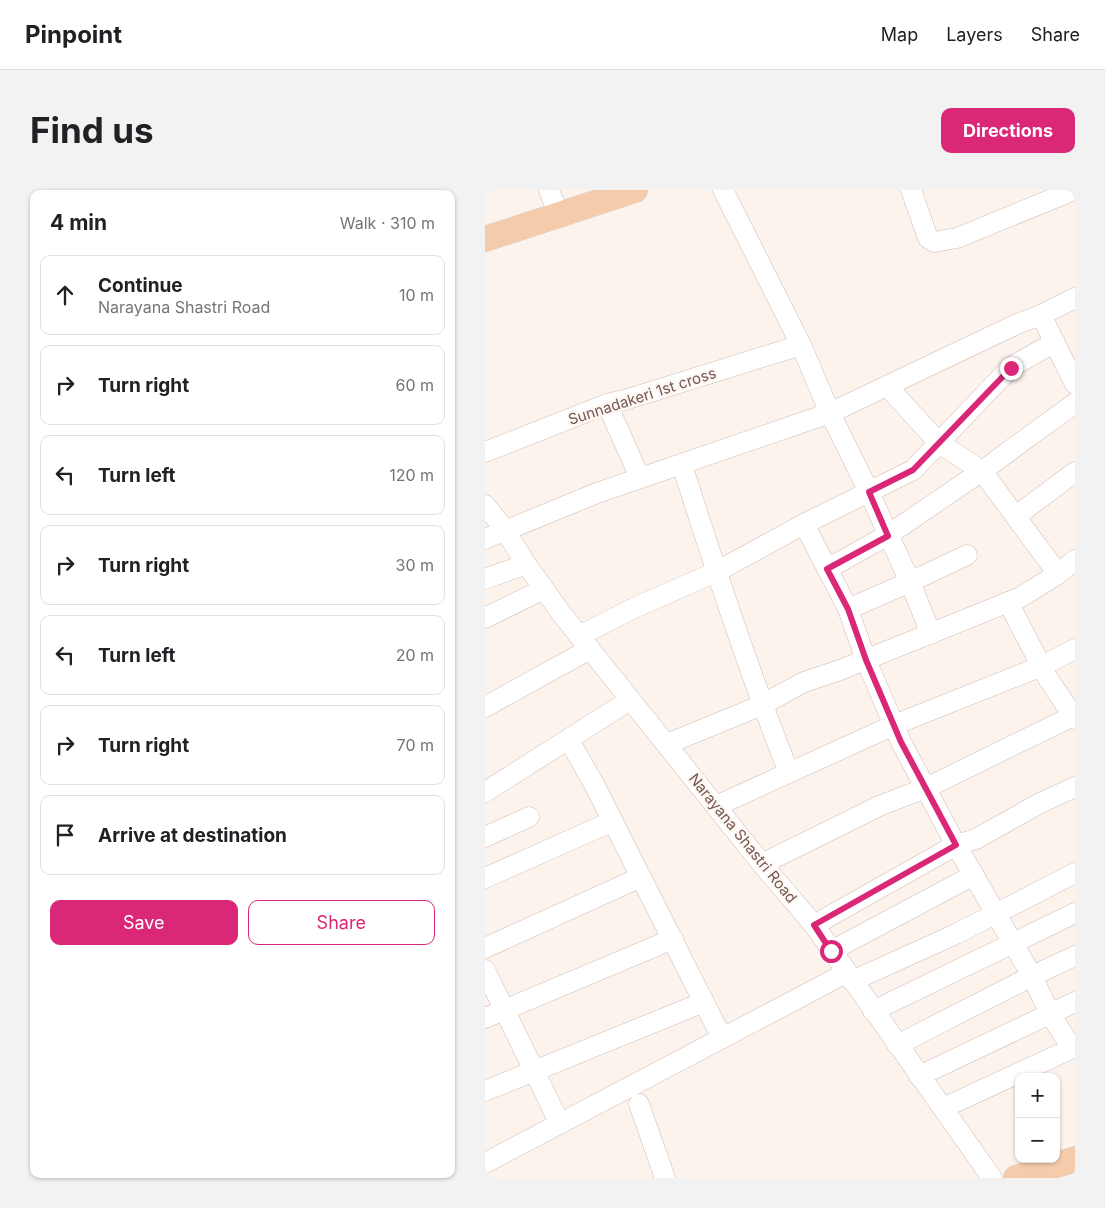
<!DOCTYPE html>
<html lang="en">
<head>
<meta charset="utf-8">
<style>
	:root { --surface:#fff; --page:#f2f2f2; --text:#202124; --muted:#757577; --line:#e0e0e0; --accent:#db2777 }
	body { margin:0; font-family:Inter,sans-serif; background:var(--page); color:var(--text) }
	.controls { position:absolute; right:15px; bottom:15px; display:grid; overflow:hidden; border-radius:10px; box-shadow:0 1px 4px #0004 }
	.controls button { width:45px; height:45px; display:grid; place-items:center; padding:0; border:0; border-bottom:1px solid var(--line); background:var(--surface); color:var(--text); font:25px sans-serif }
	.stop { position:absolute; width:15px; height:15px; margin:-11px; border:4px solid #db2777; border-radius:50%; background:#fff }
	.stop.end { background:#db2777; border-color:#fff; box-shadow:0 1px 5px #0008 }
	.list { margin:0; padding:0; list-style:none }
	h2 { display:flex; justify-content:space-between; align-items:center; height:65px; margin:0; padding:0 20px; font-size:21px }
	h2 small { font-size:16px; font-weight:400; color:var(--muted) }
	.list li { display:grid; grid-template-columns:32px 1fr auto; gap:15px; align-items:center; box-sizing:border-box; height:80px; margin:0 10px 10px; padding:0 10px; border:1px solid var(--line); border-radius:10px }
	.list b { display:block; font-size:19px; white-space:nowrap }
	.list p { margin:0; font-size:16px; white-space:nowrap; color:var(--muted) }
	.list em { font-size:16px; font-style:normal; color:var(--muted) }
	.actions { display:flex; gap:10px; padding:15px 20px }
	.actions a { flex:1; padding:11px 0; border:1px solid var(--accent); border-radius:10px; text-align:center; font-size:18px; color:var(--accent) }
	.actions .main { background:var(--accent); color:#fff }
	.icon { flex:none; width:28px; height:28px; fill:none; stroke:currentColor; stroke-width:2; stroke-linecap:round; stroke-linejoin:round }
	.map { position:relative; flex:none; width:590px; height:988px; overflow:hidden; border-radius:10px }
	header { display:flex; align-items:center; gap:30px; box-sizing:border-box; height:70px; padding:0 25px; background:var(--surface); border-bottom:1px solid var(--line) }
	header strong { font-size:24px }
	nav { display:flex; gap:28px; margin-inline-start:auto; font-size:18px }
	.intro { display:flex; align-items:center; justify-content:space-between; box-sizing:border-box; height:120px; padding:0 30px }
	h1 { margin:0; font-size:35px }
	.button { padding:12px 22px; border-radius:10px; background:var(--accent); color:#fff; font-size:18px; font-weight:700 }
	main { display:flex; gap:30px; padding:0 30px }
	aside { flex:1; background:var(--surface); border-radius:10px; box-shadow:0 1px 4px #0004 }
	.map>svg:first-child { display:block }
</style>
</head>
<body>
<header>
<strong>Pinpoint</strong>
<nav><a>Map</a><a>Layers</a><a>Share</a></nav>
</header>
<div class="intro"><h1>Find us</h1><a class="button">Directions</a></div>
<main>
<aside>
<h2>4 min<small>Walk · 310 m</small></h2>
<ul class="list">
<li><svg class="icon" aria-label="ahead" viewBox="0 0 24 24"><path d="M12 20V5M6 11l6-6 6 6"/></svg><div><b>Continue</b><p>Narayana Shastri Road</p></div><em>10 m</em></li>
<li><svg class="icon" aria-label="right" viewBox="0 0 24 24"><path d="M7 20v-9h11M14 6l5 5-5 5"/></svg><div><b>Turn right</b></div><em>60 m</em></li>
<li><svg class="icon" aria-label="left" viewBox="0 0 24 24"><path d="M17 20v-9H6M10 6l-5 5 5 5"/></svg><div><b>Turn left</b></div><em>120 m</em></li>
<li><svg class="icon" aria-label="right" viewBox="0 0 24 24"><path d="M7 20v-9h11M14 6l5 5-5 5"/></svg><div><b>Turn right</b></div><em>30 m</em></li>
<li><svg class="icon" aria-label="left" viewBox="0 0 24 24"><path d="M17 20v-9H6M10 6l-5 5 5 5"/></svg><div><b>Turn left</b></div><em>20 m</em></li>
<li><svg class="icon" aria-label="right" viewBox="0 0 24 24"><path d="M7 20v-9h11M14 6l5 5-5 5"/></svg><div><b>Turn right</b></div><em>70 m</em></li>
<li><svg class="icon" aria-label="arrive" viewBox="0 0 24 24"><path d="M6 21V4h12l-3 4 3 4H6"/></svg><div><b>Arrive at destination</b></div></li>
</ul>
<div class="actions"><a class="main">Save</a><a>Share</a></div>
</aside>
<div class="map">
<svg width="590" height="988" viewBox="0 0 590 988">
	<rect width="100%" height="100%" fill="#fcf3ed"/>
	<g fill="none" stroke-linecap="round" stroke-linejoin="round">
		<defs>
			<g id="minor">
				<path d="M 64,0 L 69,13"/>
				<path d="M 238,0 L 316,155 L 345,223 L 384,302 L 425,392 L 446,444"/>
				<path d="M 426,0 L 443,48 L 449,52 L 472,48 L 589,0"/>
				<path d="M 556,125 L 590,194"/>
				<path d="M 402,196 L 454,253 L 497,281 L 573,384"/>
				<path d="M 122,214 L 155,288"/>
				<path d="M 0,262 L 122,214 L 143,209 L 316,155"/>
				<path d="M 197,275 C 230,378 264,482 304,583"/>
				<path d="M 0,315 L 20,340 L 41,374 L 76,423 L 277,674 L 329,735 L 507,988"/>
				<path d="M 531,326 L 590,282"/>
				<path d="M 319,334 L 363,419 L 381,470 L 416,552 L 471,655 L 547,786 L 565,824 L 587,858"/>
				<path d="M 0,349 L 112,303 L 345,223 L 532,134 L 556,125 L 590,108"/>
				<path d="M 342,379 L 403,345 L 497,281 L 590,213"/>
				<path d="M 0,389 L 41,374"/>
				<path d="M 523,412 L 562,487 L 590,529"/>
				<path d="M 363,419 L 425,392 L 482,365"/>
				<path d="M 0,428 L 59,399"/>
				<path d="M 94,446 L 149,418 L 231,382 L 319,334 L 428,280 L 526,177 L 570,152"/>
				<path d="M 0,517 L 105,459"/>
				<path d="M 84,550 L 110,596 L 237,848"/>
				<path d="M 182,554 L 277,515 L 319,492 L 355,480 L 536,407 L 573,384 L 590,370"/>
				<path d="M 0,602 L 145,510"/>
				<path d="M 231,616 L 409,535 L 557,476 L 590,459"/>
				<path d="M 0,647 L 44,627"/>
				<path d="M 277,674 L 394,616 L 441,598 L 590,525"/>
				<path d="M 0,688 L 128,631"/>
				<path d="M 329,735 L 471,655 L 491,649 L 555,613 L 590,597"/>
				<path d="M 0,758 L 156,687"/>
				<path d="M 346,761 L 489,685"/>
				<path d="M 0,780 L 75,934"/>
				<path d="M 367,791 L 471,744 L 590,683"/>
				<path d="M 388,821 L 590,723"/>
				<path d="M 0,828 L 188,749"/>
				<path d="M 412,855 L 547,786 L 590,766"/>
				<path d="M 434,886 L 590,812"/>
				<path d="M 0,901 L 219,812"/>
				<path d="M 154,914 L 180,988"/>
				<path d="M 458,918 L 590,857"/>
				<path d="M 0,973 L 361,783"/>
			</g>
			<g id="major">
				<path d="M 0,49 L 150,0"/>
				<path d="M 531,988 L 590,969"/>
			</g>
		</defs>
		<use href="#minor" stroke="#d0bcb5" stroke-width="21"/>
		<use href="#major" stroke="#d9d0ce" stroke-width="26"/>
		<use href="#minor" stroke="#fff" stroke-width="20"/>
		<use href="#major" stroke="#f5ccab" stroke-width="25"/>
	</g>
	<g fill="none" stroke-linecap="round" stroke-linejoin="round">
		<path stroke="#db2777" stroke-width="6" d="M 346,761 L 329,735 L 471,655 L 416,552 L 381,470 L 363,419 L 342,379 L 403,346 L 384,302 L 428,280 L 526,178"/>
	</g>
	<g text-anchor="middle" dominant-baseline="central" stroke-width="5" stroke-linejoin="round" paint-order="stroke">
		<g font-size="15" fill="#765750" stroke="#fef8f4">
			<text transform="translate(157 206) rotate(-18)">Sunnadakeri 1st cross</text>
			<text transform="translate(258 648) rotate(51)">Narayana Shastri Road</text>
		</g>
	</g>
</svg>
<div class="controls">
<button>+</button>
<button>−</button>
</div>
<div class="stop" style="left:346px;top:761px"></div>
<div class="stop end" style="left:526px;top:178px"></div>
</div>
</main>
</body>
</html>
